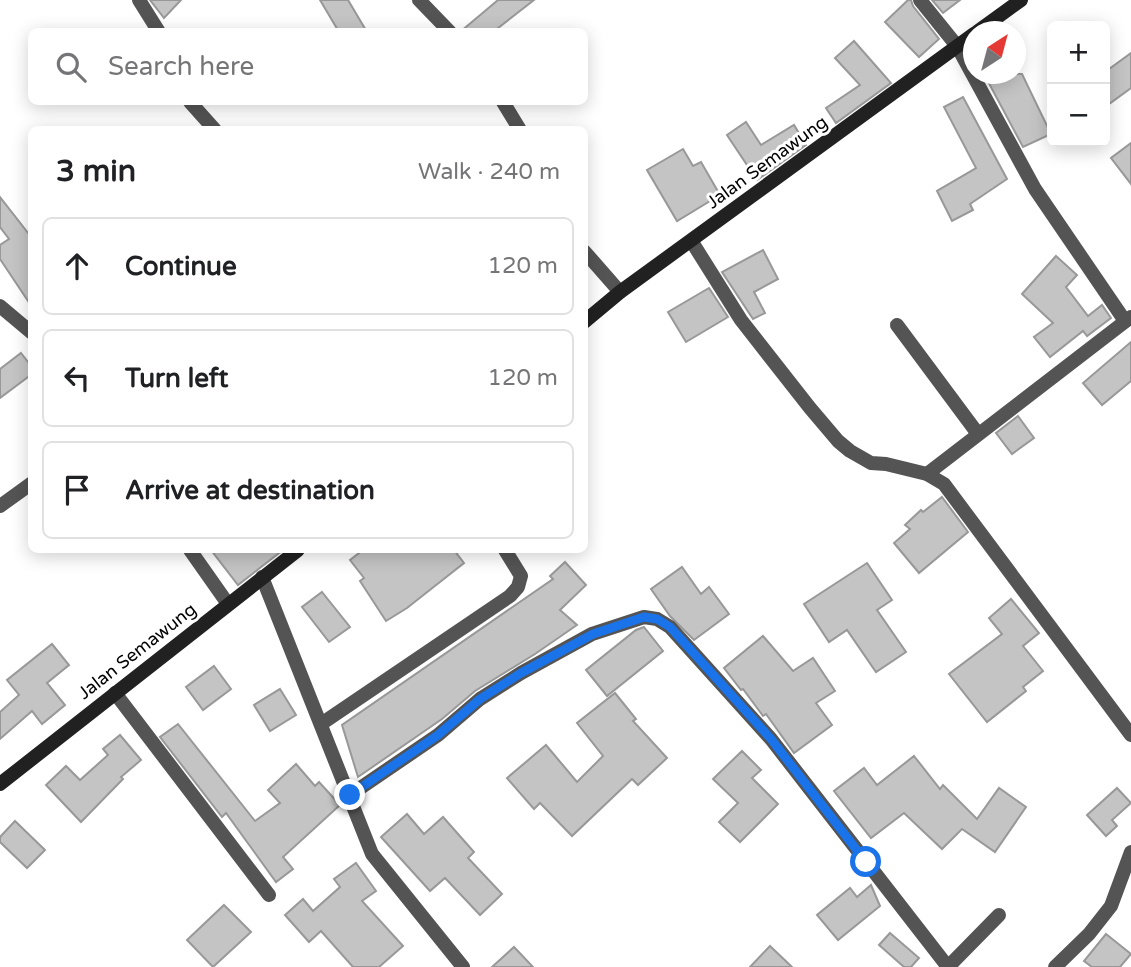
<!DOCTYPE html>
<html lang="en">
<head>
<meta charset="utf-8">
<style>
	:root { --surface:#fff; --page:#f2f2f2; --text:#202124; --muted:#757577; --line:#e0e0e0 }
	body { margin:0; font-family:"Varela Round",sans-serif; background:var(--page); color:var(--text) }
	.controls { position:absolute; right:21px; top:21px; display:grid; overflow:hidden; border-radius:10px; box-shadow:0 4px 18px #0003 }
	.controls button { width:63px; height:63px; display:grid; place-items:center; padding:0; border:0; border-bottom:2px solid var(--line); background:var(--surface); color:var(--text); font:35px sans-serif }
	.compass { position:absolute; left:963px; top:21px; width:63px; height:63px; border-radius:50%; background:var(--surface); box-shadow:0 4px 18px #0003; rotate:36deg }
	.stop { position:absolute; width:21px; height:21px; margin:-16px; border:5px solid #1a73e8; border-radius:50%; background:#fff }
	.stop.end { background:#1a73e8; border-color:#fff; box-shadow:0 2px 7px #0008 }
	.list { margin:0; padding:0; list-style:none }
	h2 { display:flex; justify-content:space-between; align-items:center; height:91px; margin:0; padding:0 28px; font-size:30px }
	h2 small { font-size:23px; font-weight:400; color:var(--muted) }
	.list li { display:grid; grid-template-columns:46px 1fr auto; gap:21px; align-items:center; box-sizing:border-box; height:98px; margin:0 14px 14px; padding:0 14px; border:2px solid var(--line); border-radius:10px }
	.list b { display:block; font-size:26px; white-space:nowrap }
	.list em { font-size:23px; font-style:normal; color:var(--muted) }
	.icon { flex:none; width:38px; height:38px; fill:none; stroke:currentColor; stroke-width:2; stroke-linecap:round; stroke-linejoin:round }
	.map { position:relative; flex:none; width:1131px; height:967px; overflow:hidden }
	.search { position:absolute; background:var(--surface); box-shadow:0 4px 18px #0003; left:28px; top:28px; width:560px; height:77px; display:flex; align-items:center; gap:18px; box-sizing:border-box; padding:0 24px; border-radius:10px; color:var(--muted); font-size:26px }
	.panel { position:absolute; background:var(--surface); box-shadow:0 4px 18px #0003; left:28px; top:126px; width:560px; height:427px; border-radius:10px }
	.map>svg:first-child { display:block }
</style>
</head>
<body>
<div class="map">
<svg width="1131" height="967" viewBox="0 0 1131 967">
	<rect width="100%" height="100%" fill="#fff"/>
	<g fill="#c4c4c4" stroke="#989898" stroke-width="2">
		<path d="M 150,0 L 181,0 L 164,18 Z"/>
		<path d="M 320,0 L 348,0 L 367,32 L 339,32 Z"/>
		<path d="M 498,0 L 534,0 L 493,32 L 460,32 Z"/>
		<path d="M 908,0 L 911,0 L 913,6 L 939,39 L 919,57 L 885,22 Z"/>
		<path d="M 932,0 L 960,0 L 943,13 Z"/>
		<path d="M 854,41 L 891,83 L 836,123 L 826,108 L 860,85 L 835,58 Z"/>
		<path d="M 1131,53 L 1131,88 L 1105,107 L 1105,72 Z"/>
		<path d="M 984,74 L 1022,74 L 1051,134 L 1023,147 Z"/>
		<path d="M 963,97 L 1007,179 L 970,204 L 973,210 L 952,221 L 937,191 L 976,168 L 944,107 Z"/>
		<path d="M 746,122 L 761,145 L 794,125 L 806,145 L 757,180 L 727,135 Z"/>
		<path d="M 1131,143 L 1131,184 L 1111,158 Z"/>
		<path d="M 683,149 L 693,166 L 701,162 L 720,195 L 677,221 L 647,170 Z"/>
		<path d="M 0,197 L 32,238 L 32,307 L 0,259 L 0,245 L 9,239 L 0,227 Z"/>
		<path d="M 763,250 L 778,279 L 754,292 L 765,313 L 753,319 L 722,272 Z"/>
		<path d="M 1056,256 L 1077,275 L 1066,287 L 1088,316 L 1102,305 L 1111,318 L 1087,336 L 1083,331 L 1050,357 L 1034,337 L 1053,323 L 1022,294 Z"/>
		<path d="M 709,288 L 728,317 L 686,342 L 668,312 Z"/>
		<path d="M 1131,342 L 1131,381 L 1102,405 L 1083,383 Z"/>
		<path d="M 21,353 L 32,367 L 32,374 L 0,398 L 0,369 Z"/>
		<path d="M 1018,416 L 1034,438 L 1012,454 L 996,433 Z"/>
		<path d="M 942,497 L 968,532 L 919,573 L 894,543 L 910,529 L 905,525 L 921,510 L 923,512 Z"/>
		<path d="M 211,550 L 283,550 L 238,585 Z"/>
		<path d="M 363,550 L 454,550 L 464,563 L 407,608 L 386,621 L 360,581 L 364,578 L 350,560 Z"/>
		<path d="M 565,562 L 586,585 L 560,610 L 577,625 L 535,654 L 475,691 L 442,719 L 358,777 L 342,725 L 553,579 L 550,576 Z"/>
		<path d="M 867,563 L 892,600 L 877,610 L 906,652 L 876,672 L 847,630 L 829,642 L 804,604 Z"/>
		<path d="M 682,567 L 701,594 L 709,587 L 729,614 L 694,640 L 670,616 L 651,589 Z"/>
		<path d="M 322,592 L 350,627 L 329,642 L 302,607 Z"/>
		<path d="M 1011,599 L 1039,633 L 1023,646 L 1043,671 L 1023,687 L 1026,691 L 987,722 L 949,674 L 1002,634 L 989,618 Z"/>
		<path d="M 644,627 L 663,651 L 607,696 L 586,670 L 636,630 Z"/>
		<path d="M 763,636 L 793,671 L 813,658 L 835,691 L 816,703 L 832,725 L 794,753 L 766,714 L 763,716 L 743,689 L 741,690 L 724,668 Z"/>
		<path d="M 52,644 L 69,665 L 47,683 L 65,705 L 42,724 L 32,711 L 0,739 L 0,712 L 19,695 L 7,680 Z"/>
		<path d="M 214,666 L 231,689 L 203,710 L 186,687 Z"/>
		<path d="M 280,689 L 296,715 L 270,731 L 254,705 Z"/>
		<path d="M 615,693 L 636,719 L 633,721 L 667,758 L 638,785 L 632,779 L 572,836 L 540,803 L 534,809 L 507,778 L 546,745 L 577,782 L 603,756 L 577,723 Z"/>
		<path d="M 178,724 L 255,821 L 280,803 L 268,790 L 296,764 L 315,786 L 319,782 L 340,805 L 283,857 L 293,869 L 276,882 L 226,813 L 222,817 L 160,737 Z"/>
		<path d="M 120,735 L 141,760 L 121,777 L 123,779 L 81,822 L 46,785 L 66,766 L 80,780 L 108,755 L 103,749 Z"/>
		<path d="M 742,751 L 761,770 L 752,778 L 778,804 L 740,842 L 719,822 L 738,803 L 713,779 Z"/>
		<path d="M 914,756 L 940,789 L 943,785 L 977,819 L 999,788 L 1026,807 L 995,852 L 962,829 L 942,849 L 904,813 L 871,838 L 834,791 L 864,768 L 877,785 Z"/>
		<path d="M 1117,788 L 1131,803 L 1112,820 L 1117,826 L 1106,836 L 1087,815 Z"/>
		<path d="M 407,814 L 424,834 L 443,817 L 474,852 L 468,858 L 502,894 L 480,915 L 445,878 L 430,891 L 381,837 Z"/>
		<path d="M 15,821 L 45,850 L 27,868 L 0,842 L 0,837 Z"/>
		<path d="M 356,863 L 376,891 L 362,901 L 403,946 L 379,967 L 353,967 L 321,931 L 309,942 L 285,915 L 303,899 L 313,911 L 340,887 L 334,879 Z"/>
		<path d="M 871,885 L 880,906 L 838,940 L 817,915 L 850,888 L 857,897 Z"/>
		<path d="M 224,905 L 251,932 L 213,967 L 187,940 Z"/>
		<path d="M 890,933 L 919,958 L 911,967 L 904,967 L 879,945 Z"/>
		<path d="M 1106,934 L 1131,954 L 1120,967 L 1092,967 L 1084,961 Z"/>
		<path d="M 770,946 L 792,967 L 750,967 Z"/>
		<path d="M 514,947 L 533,967 L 492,967 Z"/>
	</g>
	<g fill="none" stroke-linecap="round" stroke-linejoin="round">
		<g stroke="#545454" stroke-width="14">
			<path d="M 139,0 L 159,32"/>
			<path d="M 419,0 L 450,32"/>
			<path d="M 920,0 L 957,46 L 1035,189 L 1125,321"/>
			<path d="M 190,102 L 215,130"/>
			<path d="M 503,102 L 520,130"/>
			<path d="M 692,242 L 741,320 L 810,408 L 838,441 L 850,451 L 871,463 L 886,464 L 927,474 L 944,484 L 1131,735"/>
			<path d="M 584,251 L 620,292"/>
			<path d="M 0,306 L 32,333"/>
			<path d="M 897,325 L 978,434"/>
			<path d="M 927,474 L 1131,317"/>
			<path d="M 0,506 L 32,483"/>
			<path d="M 190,550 L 228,604"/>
			<path d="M 262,577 L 372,854 L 463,967"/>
			<path d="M 115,693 L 269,895"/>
			<path d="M 321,724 L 510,596 L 518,587 L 521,576 L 505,550"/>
			<path d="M 350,795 L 438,735 L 480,699 L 521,673 L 592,634 L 644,617 L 657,619 L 670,627 L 771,739 L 948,967 L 999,915"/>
			<path d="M 1055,967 L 1089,934 L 1111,906 L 1131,852"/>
		</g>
		<g stroke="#212121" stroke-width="14">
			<path d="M 977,32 L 1021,0"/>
			<path d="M 584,322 L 620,292 L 974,34"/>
			<path d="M 0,784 L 298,550"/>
		</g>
	</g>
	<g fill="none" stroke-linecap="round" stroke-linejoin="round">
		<path stroke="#1a73e8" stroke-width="9" d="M 350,795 L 438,735 L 480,699 L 521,673 L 593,634 L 644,617 L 657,619 L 670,627 L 771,739 L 866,862"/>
	</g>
	<g text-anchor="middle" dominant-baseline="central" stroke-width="6" stroke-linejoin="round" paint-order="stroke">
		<g font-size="18" fill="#000" stroke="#fff">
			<text transform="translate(767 162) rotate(-36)">Jalan Semawung</text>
			<text transform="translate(137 651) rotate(-38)">Jalan Semawung</text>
		</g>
	</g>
</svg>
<div class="controls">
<button>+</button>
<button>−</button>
</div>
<svg class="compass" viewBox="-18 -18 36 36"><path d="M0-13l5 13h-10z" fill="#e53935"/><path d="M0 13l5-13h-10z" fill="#757577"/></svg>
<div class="stop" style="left:866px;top:862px"></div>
<div class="stop end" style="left:350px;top:795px"></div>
<div class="search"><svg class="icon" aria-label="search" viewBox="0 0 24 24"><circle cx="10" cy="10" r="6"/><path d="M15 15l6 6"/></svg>Search here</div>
<section class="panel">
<h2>3 min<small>Walk · 240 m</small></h2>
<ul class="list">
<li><svg class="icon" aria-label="ahead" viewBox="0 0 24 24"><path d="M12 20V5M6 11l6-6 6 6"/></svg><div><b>Continue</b></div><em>120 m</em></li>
<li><svg class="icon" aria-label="left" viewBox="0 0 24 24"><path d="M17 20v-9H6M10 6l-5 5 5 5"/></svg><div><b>Turn left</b></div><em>120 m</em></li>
<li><svg class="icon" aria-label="arrive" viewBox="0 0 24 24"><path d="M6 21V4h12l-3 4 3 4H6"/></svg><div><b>Arrive at destination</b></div></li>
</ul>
</section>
</div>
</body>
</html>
